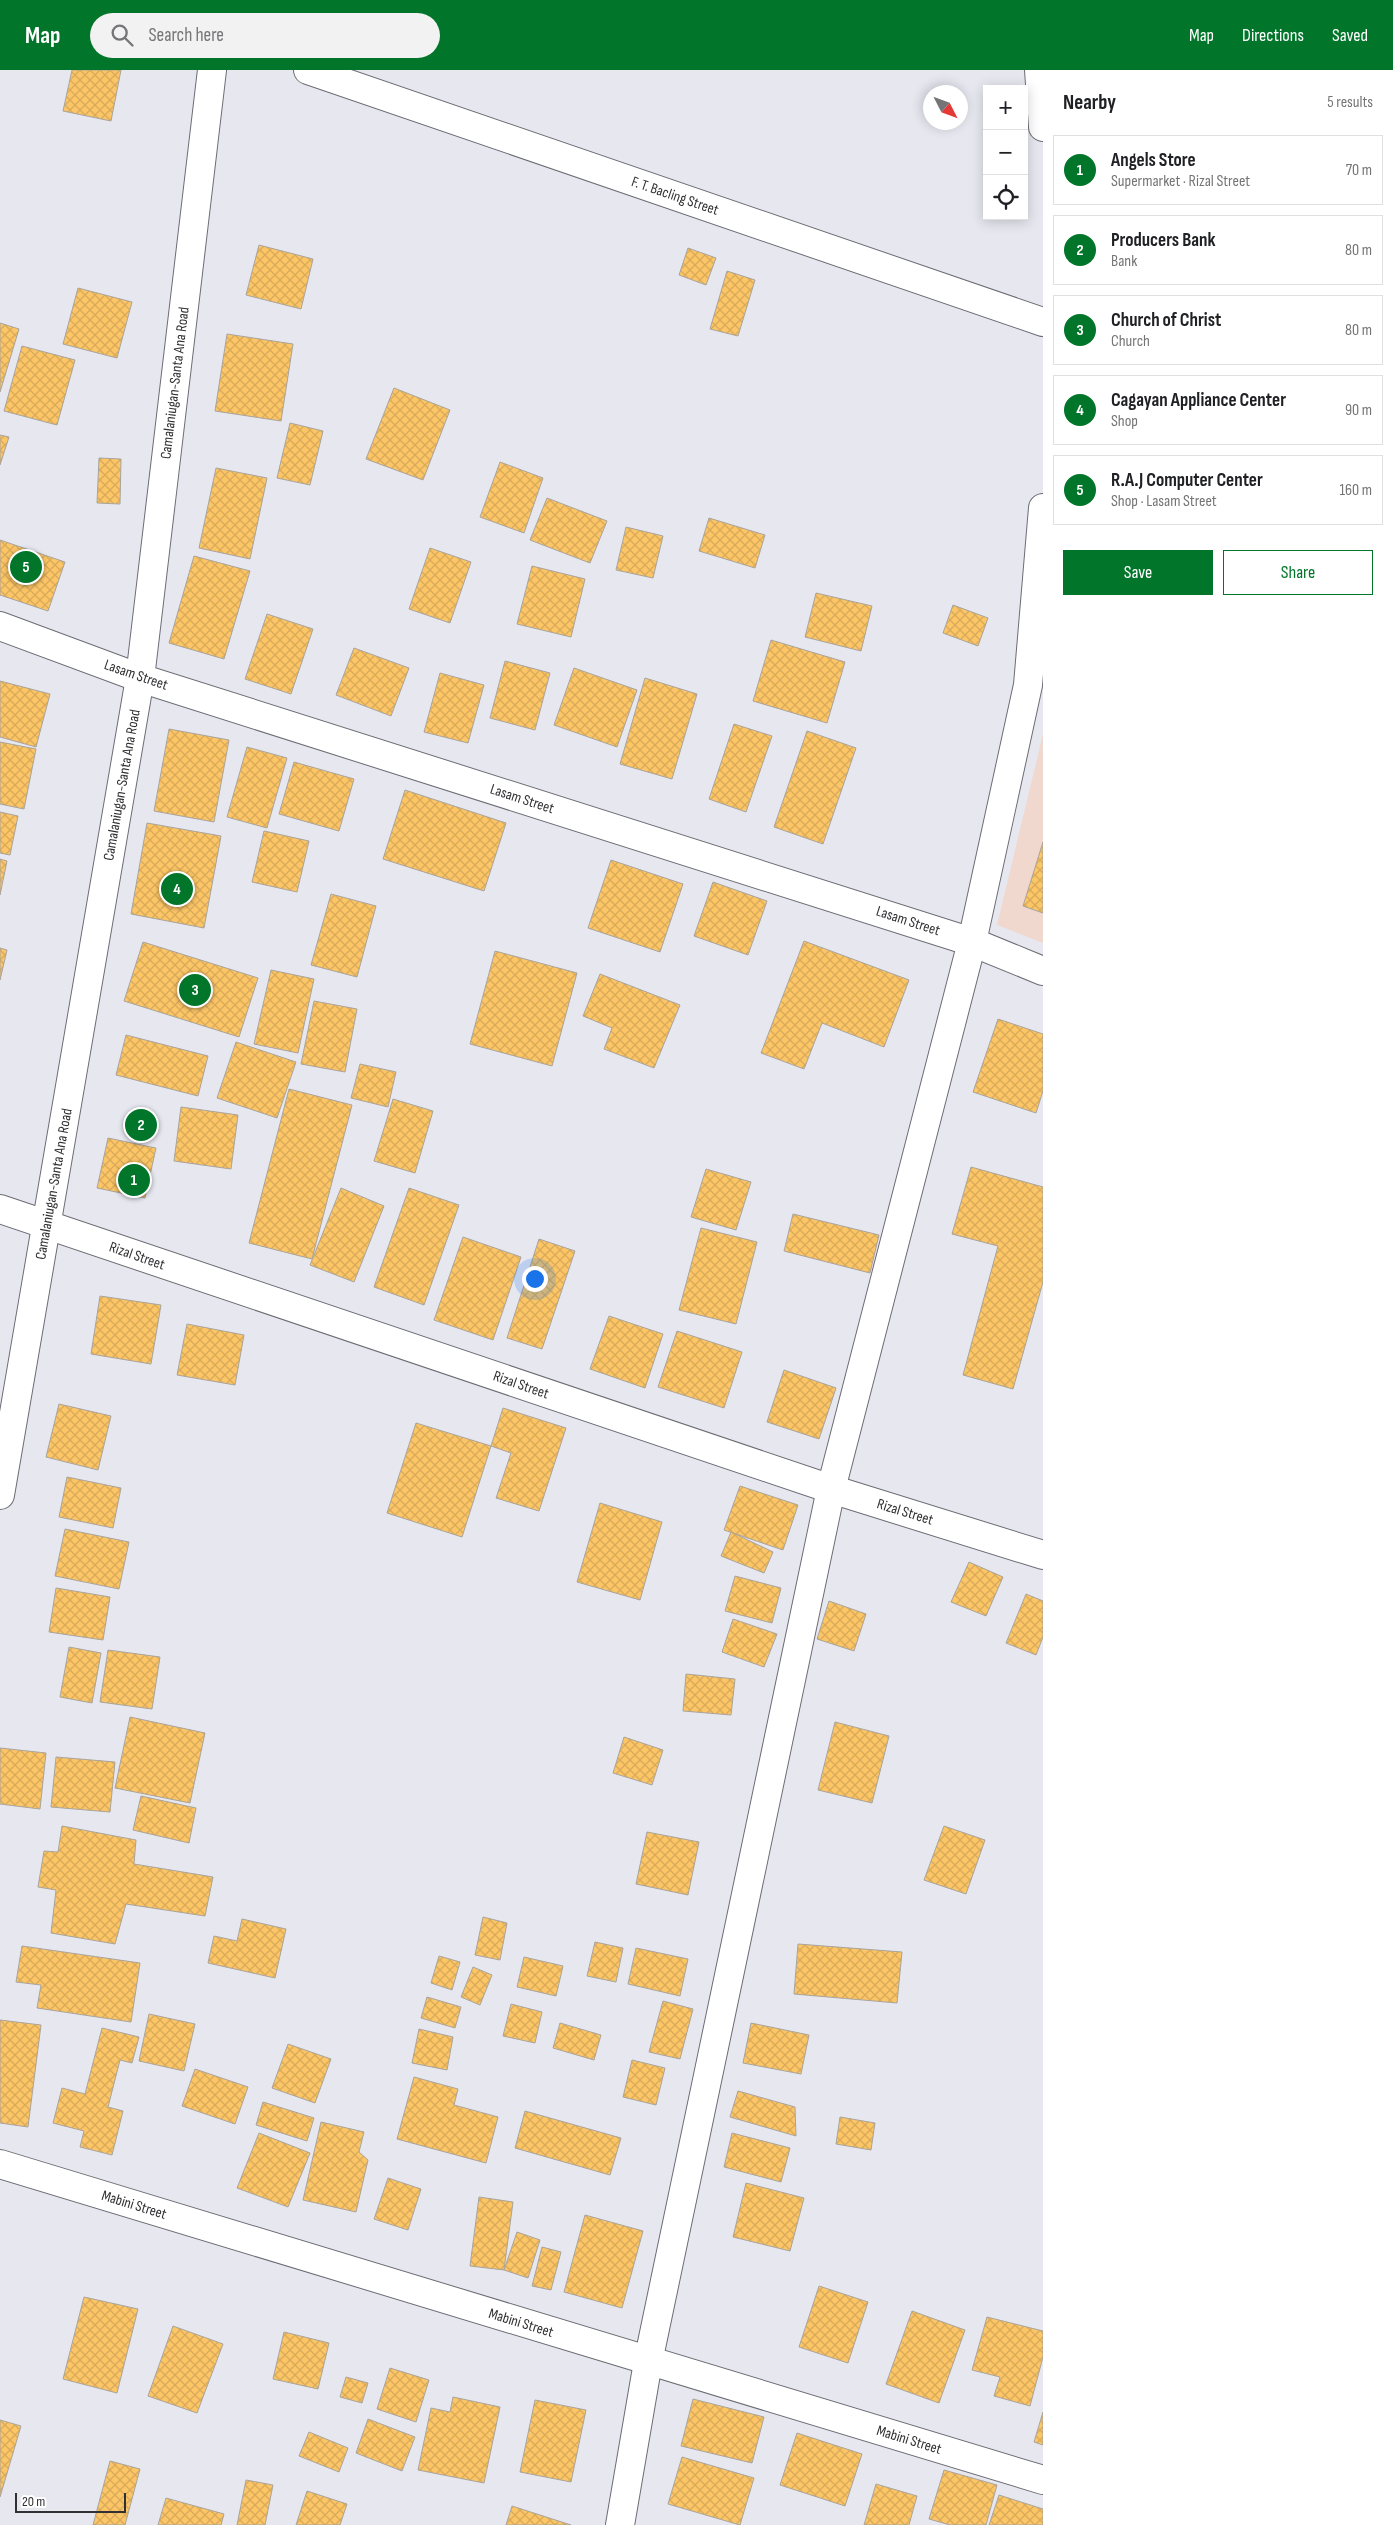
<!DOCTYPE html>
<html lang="en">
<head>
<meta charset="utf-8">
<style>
	:root { --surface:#fff; --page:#f2f2f2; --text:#202124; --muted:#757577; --line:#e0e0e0; --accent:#017529 }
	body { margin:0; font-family:"Sofia Sans Condensed",sans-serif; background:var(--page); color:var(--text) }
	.controls { position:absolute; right:15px; top:15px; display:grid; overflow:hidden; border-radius:0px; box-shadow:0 2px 12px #0003 }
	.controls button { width:45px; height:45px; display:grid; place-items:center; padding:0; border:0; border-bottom:1px solid var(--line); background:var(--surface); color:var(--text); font:25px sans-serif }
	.compass { position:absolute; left:923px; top:15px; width:45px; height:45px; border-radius:50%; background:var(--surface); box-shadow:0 2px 12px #0003; rotate:132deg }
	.scale { position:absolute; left:15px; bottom:12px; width:111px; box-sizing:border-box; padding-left:5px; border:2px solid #313134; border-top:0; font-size:14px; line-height:18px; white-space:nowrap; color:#313134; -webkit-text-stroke:4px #fff; paint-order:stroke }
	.you { position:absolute; left:534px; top:1208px; width:18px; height:18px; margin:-12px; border:4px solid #fff; border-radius:50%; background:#1a73e8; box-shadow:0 0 0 8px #1a73e833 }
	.badge { display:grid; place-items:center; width:32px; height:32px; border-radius:50%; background:var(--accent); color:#fff; font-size:16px; font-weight:700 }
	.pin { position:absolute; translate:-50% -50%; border:2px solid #fff; box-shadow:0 1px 5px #0006 }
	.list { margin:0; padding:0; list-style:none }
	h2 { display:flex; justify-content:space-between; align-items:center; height:65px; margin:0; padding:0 20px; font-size:21px }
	h2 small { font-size:16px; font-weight:400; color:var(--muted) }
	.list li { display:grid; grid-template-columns:32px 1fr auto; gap:15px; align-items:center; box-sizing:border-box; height:70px; margin:0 10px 10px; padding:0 10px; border:1px solid var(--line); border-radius:0px }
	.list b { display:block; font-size:19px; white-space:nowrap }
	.list p { margin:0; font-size:16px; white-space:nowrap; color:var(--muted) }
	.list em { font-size:16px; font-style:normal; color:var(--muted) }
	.actions { display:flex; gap:10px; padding:15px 20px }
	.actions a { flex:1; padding:11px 0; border:1px solid var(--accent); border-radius:0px; text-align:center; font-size:18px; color:var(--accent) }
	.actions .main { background:var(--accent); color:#fff }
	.icon { flex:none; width:28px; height:28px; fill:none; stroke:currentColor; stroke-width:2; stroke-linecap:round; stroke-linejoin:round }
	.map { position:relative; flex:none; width:1043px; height:2455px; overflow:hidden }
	header { display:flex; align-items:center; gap:30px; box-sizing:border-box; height:70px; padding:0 25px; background:var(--accent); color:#fff }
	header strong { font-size:24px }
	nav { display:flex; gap:28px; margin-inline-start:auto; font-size:18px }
	.search { width:350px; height:45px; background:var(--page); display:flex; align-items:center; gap:12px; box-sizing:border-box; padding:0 18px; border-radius:28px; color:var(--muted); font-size:19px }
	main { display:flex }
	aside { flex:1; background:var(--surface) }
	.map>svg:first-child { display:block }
</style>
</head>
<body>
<header>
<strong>Map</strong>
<div class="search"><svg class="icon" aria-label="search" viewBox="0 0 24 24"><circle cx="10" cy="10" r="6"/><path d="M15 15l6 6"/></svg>Search here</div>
<nav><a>Map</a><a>Directions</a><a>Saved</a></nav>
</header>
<main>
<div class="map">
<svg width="1043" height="2455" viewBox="0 0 1043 2455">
	<defs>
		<pattern id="building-cross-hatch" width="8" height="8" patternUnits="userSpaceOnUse" patternTransform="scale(1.25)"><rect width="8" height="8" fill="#fcc566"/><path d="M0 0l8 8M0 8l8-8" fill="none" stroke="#d8aa59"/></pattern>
	</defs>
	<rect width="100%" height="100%" fill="#e7e7f0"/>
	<path fill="#f0d8ce" d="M 1043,664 L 1043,873 L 997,855 Z"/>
	<g fill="url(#building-cross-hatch)" stroke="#a9a49c">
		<path d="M 72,0 L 121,0 L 111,51 L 63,41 Z"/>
		<path d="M 259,175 L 313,189 L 301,239 L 246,225 Z"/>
		<path d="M 688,178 L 716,188 L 706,215 L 679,205 Z"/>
		<path d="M 727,201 L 755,210 L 738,266 L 710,259 Z"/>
		<path d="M 78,218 L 132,232 L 117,288 L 63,274 Z"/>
		<path d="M 0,253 L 19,259 L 0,322 Z"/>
		<path d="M 227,264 L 293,274 L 281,351 L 215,341 Z"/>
		<path d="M 22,276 L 75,290 L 57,355 L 4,341 Z"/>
		<path d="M 394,318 L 450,340 L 423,410 L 366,389 Z"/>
		<path d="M 290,353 L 323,361 L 310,415 L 277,408 Z"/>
		<path d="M 0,365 L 9,367 L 0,395 Z"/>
		<path d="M 99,388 L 121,389 L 120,434 L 97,433 Z"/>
		<path d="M 500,392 L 543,408 L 524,463 L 480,447 Z"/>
		<path d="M 216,398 L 267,408 L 250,489 L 199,478 Z"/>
		<path d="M 547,428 L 607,451 L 590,493 L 530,470 Z"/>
		<path d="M 709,448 L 765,465 L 755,498 L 699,481 Z"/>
		<path d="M 626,457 L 663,466 L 653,508 L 616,500 Z"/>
		<path d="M 0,470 L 65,492 L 48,541 L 0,525 Z"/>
		<path d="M 430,478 L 471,492 L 450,553 L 409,539 Z"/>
		<path d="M 194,486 L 250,501 L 224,589 L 169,573 Z"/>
		<path d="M 532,496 L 585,509 L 571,567 L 517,554 Z"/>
		<path d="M 816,523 L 872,536 L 861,581 L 805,567 Z"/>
		<path d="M 953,535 L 988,548 L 978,576 L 943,563 Z"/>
		<path d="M 267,544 L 313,559 L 291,624 L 245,609 Z"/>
		<path d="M 771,570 L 845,592 L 827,653 L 753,631 Z"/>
		<path d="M 354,578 L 409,598 L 391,646 L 336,625 Z"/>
		<path d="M 505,591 L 550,603 L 535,660 L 490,648 Z"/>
		<path d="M 574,598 L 637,620 L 617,677 L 554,655 Z"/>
		<path d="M 440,603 L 484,615 L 468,673 L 424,662 Z"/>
		<path d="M 645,608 L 697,624 L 672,709 L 620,694 Z"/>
		<path d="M 0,611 L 50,624 L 36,677 L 0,667 Z"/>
		<path d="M 734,654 L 772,666 L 746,742 L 709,729 Z"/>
		<path d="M 169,659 L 229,670 L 214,752 L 154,741 Z"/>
		<path d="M 807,661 L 856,678 L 823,774 L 774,757 Z"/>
		<path d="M 0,672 L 36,679 L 24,739 L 0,734 Z"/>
		<path d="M 247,677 L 287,688 L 267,758 L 227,747 Z"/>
		<path d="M 294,692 L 354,709 L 339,761 L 279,744 Z"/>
		<path d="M 405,720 L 506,753 L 484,821 L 383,789 Z"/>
		<path d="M 0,742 L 18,746 L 10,785 L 0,783 Z"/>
		<path d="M 147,753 L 221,766 L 204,858 L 131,844 Z"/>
		<path d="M 264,761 L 309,771 L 297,822 L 252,812 Z"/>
		<path d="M 1043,772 L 1043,843 L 1023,836 Z"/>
		<path d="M 0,789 L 7,791 L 0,825 Z"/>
		<path d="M 611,790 L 683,814 L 660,882 L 588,858 Z"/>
		<path d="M 713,812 L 767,831 L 748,885 L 694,866 Z"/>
		<path d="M 331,824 L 376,836 L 357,907 L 311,895 Z"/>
		<path d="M 804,871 L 909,910 L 884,977 L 822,953 L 804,999 L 761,983 Z"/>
		<path d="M 143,872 L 258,908 L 239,967 L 124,931 Z"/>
		<path d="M 0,878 L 7,880 L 0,910 Z"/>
		<path d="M 495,881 L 577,903 L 552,996 L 470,974 Z"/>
		<path d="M 271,900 L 314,909 L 298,983 L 254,974 Z"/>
		<path d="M 600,904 L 680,935 L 654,998 L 604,979 L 612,958 L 583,946 Z"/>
		<path d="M 314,931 L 357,939 L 345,1002 L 301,994 Z"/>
		<path d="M 998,949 L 1043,964 L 1043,1021 L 1036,1043 L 973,1022 Z"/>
		<path d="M 126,965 L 208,986 L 198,1026 L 116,1005 Z"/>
		<path d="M 236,972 L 296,992 L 277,1048 L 217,1028 Z"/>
		<path d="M 360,994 L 396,1002 L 388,1037 L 351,1028 Z"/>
		<path d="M 289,1019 L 352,1035 L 312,1189 L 249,1173 Z"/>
		<path d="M 393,1029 L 433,1041 L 415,1103 L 374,1091 Z"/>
		<path d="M 181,1037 L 238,1045 L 231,1099 L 174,1091 Z"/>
		<path d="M 108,1068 L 156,1078 L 145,1128 L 97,1118 Z"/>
		<path d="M 971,1097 L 1043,1117 L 1043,1212 L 1013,1319 L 963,1305 L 998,1176 L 952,1164 Z"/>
		<path d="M 706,1099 L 751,1112 L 736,1160 L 691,1147 Z"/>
		<path d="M 341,1118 L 384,1136 L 354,1212 L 310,1195 Z"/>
		<path d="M 409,1118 L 459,1135 L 424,1235 L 374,1217 Z"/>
		<path d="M 793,1144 L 879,1165 L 870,1203 L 784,1181 Z"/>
		<path d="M 701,1158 L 757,1172 L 736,1254 L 679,1240 Z"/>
		<path d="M 463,1167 L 521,1187 L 493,1270 L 434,1250 Z"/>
		<path d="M 539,1169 L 575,1181 L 542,1279 L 507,1268 Z"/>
		<path d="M 100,1226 L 161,1235 L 151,1294 L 91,1284 Z"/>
		<path d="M 609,1246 L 663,1264 L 645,1318 L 590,1299 Z"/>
		<path d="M 187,1254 L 244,1265 L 235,1315 L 177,1305 Z"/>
		<path d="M 677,1261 L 742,1282 L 724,1338 L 658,1317 Z"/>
		<path d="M 784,1300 L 836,1318 L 819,1369 L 767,1352 Z"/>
		<path d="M 59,1334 L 111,1346 L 98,1400 L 46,1387 Z"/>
		<path d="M 503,1338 L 566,1358 L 539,1441 L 496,1428 L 511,1383 L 491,1376 Z"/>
		<path d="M 416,1353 L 491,1376 L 462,1467 L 387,1443 Z"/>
		<path d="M 67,1407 L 121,1418 L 113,1458 L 59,1447 Z"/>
		<path d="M 740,1416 L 798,1435 L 783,1480 L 724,1460 Z"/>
		<path d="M 600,1433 L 662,1452 L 640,1530 L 577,1512 Z"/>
		<path d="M 65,1459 L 129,1472 L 119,1519 L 55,1506 Z"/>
		<path d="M 731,1462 L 773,1482 L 764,1503 L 721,1486 Z"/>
		<path d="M 969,1492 L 1003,1507 L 986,1546 L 951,1532 Z"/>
		<path d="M 735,1506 L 781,1518 L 772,1553 L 725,1541 Z"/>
		<path d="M 56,1518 L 110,1527 L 103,1570 L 49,1562 Z"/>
		<path d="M 1026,1524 L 1043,1531 L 1043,1567 L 1036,1585 L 1006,1573 Z"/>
		<path d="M 829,1531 L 866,1544 L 854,1581 L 817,1569 Z"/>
		<path d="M 733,1549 L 777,1564 L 764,1597 L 722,1582 Z"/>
		<path d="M 69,1577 L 101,1583 L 92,1633 L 60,1627 Z"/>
		<path d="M 108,1580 L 160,1587 L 152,1639 L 100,1632 Z"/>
		<path d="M 686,1604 L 735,1609 L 731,1645 L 683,1641 Z"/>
		<path d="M 130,1647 L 205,1663 L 190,1733 L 115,1718 Z"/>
		<path d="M 835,1652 L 889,1666 L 872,1733 L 818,1720 Z"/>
		<path d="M 624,1667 L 663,1680 L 652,1715 L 613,1703 Z"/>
		<path d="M 0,1678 L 46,1683 L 40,1739 L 0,1734 Z"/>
		<path d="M 56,1687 L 115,1692 L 110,1742 L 51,1737 Z"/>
		<path d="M 141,1726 L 196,1738 L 189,1773 L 133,1760 Z"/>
		<path d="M 62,1756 L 136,1770 L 134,1794 L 213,1807 L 205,1846 L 126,1834 L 115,1874 L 51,1863 L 56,1820 L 38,1817 L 44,1781 L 58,1782 Z"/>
		<path d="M 944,1756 L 985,1770 L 966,1824 L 924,1810 Z"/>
		<path d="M 647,1762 L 699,1772 L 688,1825 L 636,1814 Z"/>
		<path d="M 483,1847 L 507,1853 L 500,1890 L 475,1885 Z"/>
		<path d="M 242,1849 L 286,1859 L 275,1908 L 208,1893 L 214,1866 L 237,1871 Z"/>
		<path d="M 595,1872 L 623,1878 L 616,1912 L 587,1906 Z"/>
		<path d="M 798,1874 L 902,1882 L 897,1933 L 794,1924 Z"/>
		<path d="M 22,1876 L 140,1893 L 131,1952 L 37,1938 L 41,1915 L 16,1912 Z"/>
		<path d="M 636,1878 L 688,1889 L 680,1926 L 628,1914 Z"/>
		<path d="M 439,1886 L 460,1892 L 452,1920 L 431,1913 Z"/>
		<path d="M 524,1887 L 563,1896 L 556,1926 L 517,1917 Z"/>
		<path d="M 473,1897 L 492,1905 L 480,1935 L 461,1927 Z"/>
		<path d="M 427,1927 L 461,1937 L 455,1958 L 421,1948 Z"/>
		<path d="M 663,1931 L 693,1939 L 680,1989 L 649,1982 Z"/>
		<path d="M 511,1934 L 542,1942 L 535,1973 L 503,1966 Z"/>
		<path d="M 149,1944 L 195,1954 L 184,2001 L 139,1991 Z"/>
		<path d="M 0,1950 L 41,1955 L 28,2057 L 0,2053 Z"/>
		<path d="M 560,1953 L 601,1965 L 594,1990 L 553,1978 Z"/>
		<path d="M 751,1953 L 809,1965 L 801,2004 L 743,1993 Z"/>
		<path d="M 102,1958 L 139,1967 L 132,1993 L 120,1990 L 108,2037 L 123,2041 L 112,2085 L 80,2077 L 84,2061 L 53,2053 L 62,2018 L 85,2024 Z"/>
		<path d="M 419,1959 L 453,1967 L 447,2000 L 412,1993 Z"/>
		<path d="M 288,1974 L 331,1989 L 315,2033 L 272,2018 Z"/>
		<path d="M 632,1990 L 665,1998 L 656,2035 L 623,2027 Z"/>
		<path d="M 195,1999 L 248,2017 L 235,2054 L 182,2036 Z"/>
		<path d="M 414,2007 L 458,2019 L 454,2035 L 498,2047 L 486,2093 L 397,2069 Z"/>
		<path d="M 738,2021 L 795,2037 L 796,2066 L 730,2047 Z"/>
		<path d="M 263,2032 L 314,2048 L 307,2071 L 256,2055 Z"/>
		<path d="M 525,2041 L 621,2068 L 610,2105 L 515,2078 Z"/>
		<path d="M 840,2047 L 875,2053 L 871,2080 L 836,2074 Z"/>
		<path d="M 321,2052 L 364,2062 L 359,2082 L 368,2090 L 356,2142 L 303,2130 Z"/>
		<path d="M 259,2063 L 310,2083 L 288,2137 L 237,2118 Z"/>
		<path d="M 732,2063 L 790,2078 L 781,2112 L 724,2097 Z"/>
		<path d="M 388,2108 L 421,2119 L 408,2160 L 374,2149 Z"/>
		<path d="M 746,2113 L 804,2128 L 790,2181 L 733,2167 Z"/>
		<path d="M 479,2127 L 513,2132 L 504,2200 L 470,2196 Z"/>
		<path d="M 585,2145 L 643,2161 L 622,2238 L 564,2222 Z"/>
		<path d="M 517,2162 L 540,2170 L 528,2208 L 504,2200 Z"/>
		<path d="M 542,2177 L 561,2182 L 551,2220 L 532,2216 Z"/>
		<path d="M 819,2216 L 868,2232 L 848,2293 L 799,2277 Z"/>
		<path d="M 84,2227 L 138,2239 L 117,2323 L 63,2309 Z"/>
		<path d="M 912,2241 L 965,2260 L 939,2333 L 886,2314 Z"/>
		<path d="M 987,2247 L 1043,2261 L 1043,2287 L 1030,2336 L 994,2326 L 1000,2307 L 972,2300 Z"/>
		<path d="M 173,2256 L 223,2274 L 197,2343 L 148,2326 Z"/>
		<path d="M 284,2262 L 329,2273 L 318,2319 L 273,2309 Z"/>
		<path d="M 390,2298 L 429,2310 L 416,2352 L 377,2339 Z"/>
		<path d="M 346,2307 L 368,2313 L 362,2333 L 340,2327 Z"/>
		<path d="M 453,2327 L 500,2337 L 484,2413 L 418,2400 L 431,2338 L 450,2342 Z"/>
		<path d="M 693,2329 L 764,2347 L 752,2393 L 681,2376 Z"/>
		<path d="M 535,2330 L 586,2340 L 571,2412 L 520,2402 Z"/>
		<path d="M 1043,2342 L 1043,2375 L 1034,2372 Z"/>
		<path d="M 368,2349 L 415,2367 L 402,2401 L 356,2383 Z"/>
		<path d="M 0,2350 L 21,2356 L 0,2427 Z"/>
		<path d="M 309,2362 L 348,2378 L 339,2402 L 299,2386 Z"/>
		<path d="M 797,2363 L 862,2384 L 845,2436 L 780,2415 Z"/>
		<path d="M 682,2387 L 754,2408 L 740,2455 L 668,2434 Z"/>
		<path d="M 110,2391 L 140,2399 L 125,2455 L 93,2455 Z"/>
		<path d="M 944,2400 L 997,2415 L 986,2455 L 950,2455 L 929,2449 Z"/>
		<path d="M 246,2410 L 273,2415 L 265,2455 L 237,2455 Z"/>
		<path d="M 876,2414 L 917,2426 L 909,2455 L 864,2455 Z"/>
		<path d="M 307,2421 L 347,2434 L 340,2455 L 296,2455 Z"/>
		<path d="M 999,2425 L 1043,2439 L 1043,2455 L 989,2455 Z"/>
		<path d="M 166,2428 L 224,2444 L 221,2455 L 158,2455 Z"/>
		<path d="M 512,2436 L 571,2455 L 506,2455 Z"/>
	</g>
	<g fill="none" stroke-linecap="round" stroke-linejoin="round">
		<defs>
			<g id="minor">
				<path d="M 308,0 L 1043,252"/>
				<path d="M 1039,0 L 1043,57"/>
				<path d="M 0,556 L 140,608 L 972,872 L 1043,901"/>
				<path d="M 0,1139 L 831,1419 L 1043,1485"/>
				<path d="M 0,2094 L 1043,2410"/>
				<path d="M 620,2455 L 648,2292 L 831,1419 L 972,872 L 1028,615 L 1043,438"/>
			</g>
			<path id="major" d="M 0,1425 L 140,608 L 212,0"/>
		</defs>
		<use href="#minor" stroke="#6c6c75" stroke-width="30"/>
		<use href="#major" stroke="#6c6c75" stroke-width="30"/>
		<use href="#minor" stroke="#fff" stroke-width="28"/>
		<use href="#major" stroke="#fff" stroke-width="28"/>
	</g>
	<g text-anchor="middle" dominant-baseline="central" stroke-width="5" stroke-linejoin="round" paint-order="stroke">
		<g font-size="15" fill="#313134" stroke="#fff">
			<text transform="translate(675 126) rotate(19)">F. T. Bacling Street</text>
			<text transform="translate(175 313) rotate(-83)">Camalaniugan-Santa Ana Road</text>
			<text transform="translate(136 605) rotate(19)">Lasam Street</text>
			<text transform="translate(122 715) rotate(-80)">Camalaniugan-Santa Ana Road</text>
			<text transform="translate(522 729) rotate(18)">Lasam Street</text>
			<text transform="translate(908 851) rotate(18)">Lasam Street</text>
			<text transform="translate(54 1114) rotate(-80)">Camalaniugan-Santa Ana Road</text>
			<text transform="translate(137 1186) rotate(19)">Rizal Street</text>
			<text transform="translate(521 1315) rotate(19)">Rizal Street</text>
			<text transform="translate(905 1442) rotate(17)">Rizal Street</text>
			<text transform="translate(134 2135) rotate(17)">Mabini Street</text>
			<text transform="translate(521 2253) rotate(17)">Mabini Street</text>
			<text transform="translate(909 2370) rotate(17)">Mabini Street</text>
		</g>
	</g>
</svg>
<div class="controls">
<button>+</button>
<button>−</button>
<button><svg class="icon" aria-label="locate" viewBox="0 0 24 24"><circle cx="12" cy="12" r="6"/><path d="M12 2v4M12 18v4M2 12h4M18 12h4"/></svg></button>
</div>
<svg class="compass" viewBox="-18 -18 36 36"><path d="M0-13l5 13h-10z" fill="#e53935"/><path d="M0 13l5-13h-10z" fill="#757577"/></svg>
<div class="scale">20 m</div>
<div class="you"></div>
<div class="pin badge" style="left:134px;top:1110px">1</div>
<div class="pin badge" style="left:141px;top:1055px">2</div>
<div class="pin badge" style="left:195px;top:920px">3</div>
<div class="pin badge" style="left:177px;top:819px">4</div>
<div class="pin badge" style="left:26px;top:497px">5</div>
</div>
<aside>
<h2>Nearby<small>5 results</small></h2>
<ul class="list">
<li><span class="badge">1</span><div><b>Angels Store</b><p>Supermarket · Rizal Street</p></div><em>70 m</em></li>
<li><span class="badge">2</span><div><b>Producers Bank</b><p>Bank</p></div><em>80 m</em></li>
<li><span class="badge">3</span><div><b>Church of Christ</b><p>Church</p></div><em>80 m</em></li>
<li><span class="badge">4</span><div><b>Cagayan Appliance Center</b><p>Shop</p></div><em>90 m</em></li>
<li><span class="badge">5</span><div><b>R.A.J Computer Center</b><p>Shop · Lasam Street</p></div><em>160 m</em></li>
</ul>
<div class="actions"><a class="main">Save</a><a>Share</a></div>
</aside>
</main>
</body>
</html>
